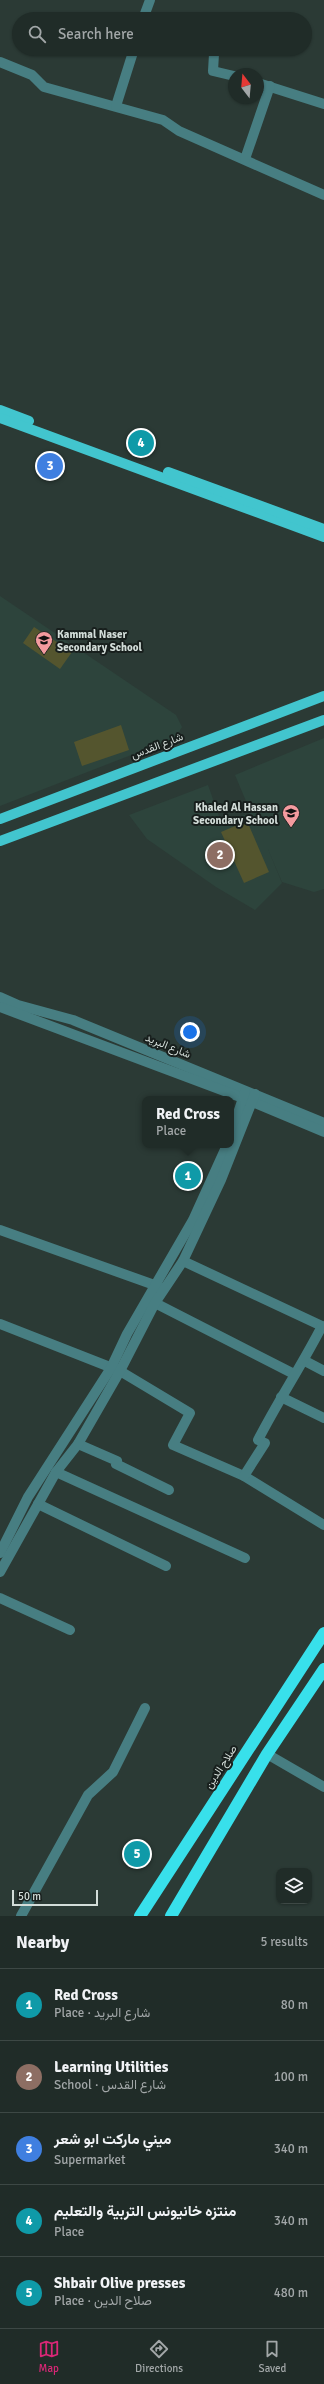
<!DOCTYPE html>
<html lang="en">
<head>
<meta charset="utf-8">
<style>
	:root { --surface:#202c28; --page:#2d3834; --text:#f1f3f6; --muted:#a2a7a8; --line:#3d4845; --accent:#db2777 }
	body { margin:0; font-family:Signika,Vazirmatn,sans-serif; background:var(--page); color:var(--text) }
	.controls { position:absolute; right:12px; bottom:12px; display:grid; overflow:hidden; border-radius:8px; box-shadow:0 1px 3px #0004 }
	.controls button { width:36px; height:36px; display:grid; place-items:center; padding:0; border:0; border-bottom:1px solid var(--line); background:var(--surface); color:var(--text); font:20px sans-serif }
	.compass { position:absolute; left:228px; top:68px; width:36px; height:36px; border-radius:50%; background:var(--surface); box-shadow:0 1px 3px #0004; rotate:344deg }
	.scale { position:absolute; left:12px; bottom:10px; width:86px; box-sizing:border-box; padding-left:4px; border:2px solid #d3ddd9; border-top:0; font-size:11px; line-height:14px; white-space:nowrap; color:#d3ddd9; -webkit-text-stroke:3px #181f1d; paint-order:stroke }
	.you { position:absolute; left:190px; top:1032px; width:14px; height:14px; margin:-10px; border:3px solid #fff; border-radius:50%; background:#1a73e8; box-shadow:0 0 0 6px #1a73e833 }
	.badge { display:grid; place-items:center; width:26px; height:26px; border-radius:50%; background:var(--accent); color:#fff; font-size:13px; font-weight:700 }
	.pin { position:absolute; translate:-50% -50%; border:2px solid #fff; box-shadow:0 1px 4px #0006 }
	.popup { position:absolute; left:142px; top:1096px; width:92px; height:52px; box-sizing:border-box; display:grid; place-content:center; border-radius:8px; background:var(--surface); filter:drop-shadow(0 1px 3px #0005); font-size:13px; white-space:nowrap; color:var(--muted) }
	.popup b { font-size:15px; color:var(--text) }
	.popup::after { content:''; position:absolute; left:50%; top:100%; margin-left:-8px; border:8px solid transparent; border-top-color:var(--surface) }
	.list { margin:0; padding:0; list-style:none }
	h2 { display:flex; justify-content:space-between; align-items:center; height:52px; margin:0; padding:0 16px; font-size:17px }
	h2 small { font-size:13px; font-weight:400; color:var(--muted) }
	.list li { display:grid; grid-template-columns:26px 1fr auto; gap:12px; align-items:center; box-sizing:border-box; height:72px; padding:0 16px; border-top:1px solid var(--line) }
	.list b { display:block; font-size:15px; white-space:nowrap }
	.list p { margin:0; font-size:13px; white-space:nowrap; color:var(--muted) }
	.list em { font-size:13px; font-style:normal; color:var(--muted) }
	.icon { flex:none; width:22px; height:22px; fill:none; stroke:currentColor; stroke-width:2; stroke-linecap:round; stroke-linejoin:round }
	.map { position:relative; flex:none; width:324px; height:1916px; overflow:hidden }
	.search { position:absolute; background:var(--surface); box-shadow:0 1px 3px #0004; left:12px; right:12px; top:12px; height:44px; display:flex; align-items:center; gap:10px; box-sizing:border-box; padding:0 14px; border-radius:22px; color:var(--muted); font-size:15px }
	.sheet { height:412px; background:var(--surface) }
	nav { display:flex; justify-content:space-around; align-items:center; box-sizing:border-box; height:56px; border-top:1px solid var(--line); background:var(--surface); font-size:11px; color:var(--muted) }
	nav a { display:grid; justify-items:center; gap:2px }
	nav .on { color:var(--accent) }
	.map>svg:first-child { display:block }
</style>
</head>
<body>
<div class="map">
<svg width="324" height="1916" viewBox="0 0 324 1916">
	<rect width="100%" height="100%" fill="#2b3a35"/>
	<g fill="#2d443c">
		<path d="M 0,596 L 176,715 L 182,727 L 175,738 L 0,806 Z"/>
		<path d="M 324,738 L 324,889 L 314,892 L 282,882 L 267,847 L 282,883 L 255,910 L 216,887 L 147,839 L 129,815 L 208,785 L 221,822 L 251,813 L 235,775 Z"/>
	</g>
	<g fill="#54552e">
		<path d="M 34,627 L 72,652 L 60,669 L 23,643 Z"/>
		<path d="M 121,725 L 129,750 L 82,766 L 74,742 Z"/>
		<path d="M 247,821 L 269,872 L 244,883 L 221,832 Z"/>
	</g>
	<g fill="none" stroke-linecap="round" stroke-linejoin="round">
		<g stroke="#477e82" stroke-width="10">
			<path d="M 143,19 L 150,0"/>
			<path d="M 212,49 L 214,54 L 213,71 L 234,76"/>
			<path d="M 0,62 L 32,75 L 44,87 L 163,120 L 179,131 L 324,195"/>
			<path d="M 258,83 L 324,104"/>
			<path d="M 116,106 L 134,49"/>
			<path d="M 245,159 L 270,86"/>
			<path d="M 0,997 L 18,1005 L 73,1020 L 324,1123"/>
			<path d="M 0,1007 L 243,1098 L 324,1132"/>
			<path d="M 231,1134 L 245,1092"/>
			<path d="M 0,1230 L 160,1287"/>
			<path d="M 183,1261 L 324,1327"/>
			<path d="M 155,1303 L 294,1374"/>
			<path d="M 0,1324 L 120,1371 L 190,1413 L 173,1445 L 244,1476 L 324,1525"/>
			<path d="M 305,1361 L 324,1371"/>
			<path d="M 281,1397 L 324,1418"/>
			<path d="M 78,1444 L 117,1461 L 116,1464 L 169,1490"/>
			<path d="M 56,1472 L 245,1558"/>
			<path d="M 244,1476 L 265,1443 L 258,1440 C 278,1401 302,1365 322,1326"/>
			<path d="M 38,1504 L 166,1566"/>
			<path d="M 0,1553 L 28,1497 L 111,1368 L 127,1334 L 193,1220 L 227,1145"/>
			<path d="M 0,1572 L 56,1472 L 78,1444 L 120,1371 L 155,1303 L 183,1261 L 221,1180 L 255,1094"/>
			<path d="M 0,1598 L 70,1630"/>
			<path d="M 267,1754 L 324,1787"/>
			<path d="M 21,1916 L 88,1795 L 113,1772 L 145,1708"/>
		</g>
		<g stroke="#42c5ce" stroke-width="10">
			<path d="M 0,410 L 29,421"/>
			<path d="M 0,418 L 324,537"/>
			<path d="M 168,472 L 324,529"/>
			<path d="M 0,819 L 324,696"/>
			<path d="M 0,841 L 324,720"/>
		</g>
		<g stroke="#38e0eb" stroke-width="12">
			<path d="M 140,1916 L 324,1633"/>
			<path d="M 171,1916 L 267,1754 L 324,1669"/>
		</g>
	</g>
	<defs>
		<symbol id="school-pin" viewBox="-11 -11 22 30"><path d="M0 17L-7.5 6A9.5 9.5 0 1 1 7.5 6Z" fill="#f49b9f" stroke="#181f1d"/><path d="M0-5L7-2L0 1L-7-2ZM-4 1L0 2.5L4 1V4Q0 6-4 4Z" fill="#111"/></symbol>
	</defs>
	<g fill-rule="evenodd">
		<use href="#school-pin" x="34" y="630" width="20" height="27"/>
		<use href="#school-pin" x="281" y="803" width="20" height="27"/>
	</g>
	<g text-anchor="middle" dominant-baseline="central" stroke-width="4" stroke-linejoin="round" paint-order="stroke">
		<g font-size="11" font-weight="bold" fill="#d3ddd9" stroke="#181f1d" text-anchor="start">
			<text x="57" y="634">Kammal Naser<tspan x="57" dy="13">Secondary School</tspan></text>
			<text x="278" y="807" text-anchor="end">Khaled Al Hassan<tspan x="278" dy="13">Secondary School</tspan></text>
		</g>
		<g font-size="11" fill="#d3ddd9" stroke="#181f1d">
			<text transform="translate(157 746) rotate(-21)">شارع القدس</text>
			<text transform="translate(168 1046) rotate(22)">شارع البريد</text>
			<text transform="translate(221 1767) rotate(-57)">صلاح الدين</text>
		</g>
	</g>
</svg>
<div class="controls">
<button><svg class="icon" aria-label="layers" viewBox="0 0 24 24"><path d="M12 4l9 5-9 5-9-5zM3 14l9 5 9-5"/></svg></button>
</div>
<svg class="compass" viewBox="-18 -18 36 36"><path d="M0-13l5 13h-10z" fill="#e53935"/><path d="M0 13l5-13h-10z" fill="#a2a7a8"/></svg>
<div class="scale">50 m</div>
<div class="you"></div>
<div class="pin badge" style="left:188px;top:1176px;background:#0f9aa8">1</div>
<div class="popup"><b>Red Cross</b>Place</div>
<div class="pin badge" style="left:220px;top:855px;background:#8d6e63">2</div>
<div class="pin badge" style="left:50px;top:466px;background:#3f7fe0">3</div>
<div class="pin badge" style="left:141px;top:443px;background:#0f9aa8">4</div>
<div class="pin badge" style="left:137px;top:1854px;background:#0f9aa8">5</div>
<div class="search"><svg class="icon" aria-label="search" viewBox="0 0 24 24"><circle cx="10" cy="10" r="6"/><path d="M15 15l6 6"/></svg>Search here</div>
</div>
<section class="sheet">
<h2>Nearby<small>5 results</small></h2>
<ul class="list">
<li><span class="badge" style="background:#0f9aa8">1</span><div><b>Red Cross</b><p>Place · شارع البريد</p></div><em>80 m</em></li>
<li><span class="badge" style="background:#8d6e63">2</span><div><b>Learning Utilities</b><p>School · شارع القدس</p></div><em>100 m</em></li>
<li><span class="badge" style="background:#3f7fe0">3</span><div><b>ميني ماركت ابو شعر</b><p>Supermarket</p></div><em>340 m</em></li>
<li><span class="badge" style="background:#0f9aa8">4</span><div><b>منتزه خانيونس التربية والتعليم</b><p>Place</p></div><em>340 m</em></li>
<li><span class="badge" style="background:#0f9aa8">5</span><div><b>Shbair Olive presses</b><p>Place · صلاح الدين</p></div><em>480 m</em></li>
</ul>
</section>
<nav>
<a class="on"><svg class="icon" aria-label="map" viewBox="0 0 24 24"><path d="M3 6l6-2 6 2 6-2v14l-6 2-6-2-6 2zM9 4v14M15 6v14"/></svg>Map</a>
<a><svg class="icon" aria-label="directions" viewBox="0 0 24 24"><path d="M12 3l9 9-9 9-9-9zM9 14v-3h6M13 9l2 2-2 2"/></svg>Directions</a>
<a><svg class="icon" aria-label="saved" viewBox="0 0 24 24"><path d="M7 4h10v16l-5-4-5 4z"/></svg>Saved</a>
</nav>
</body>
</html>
